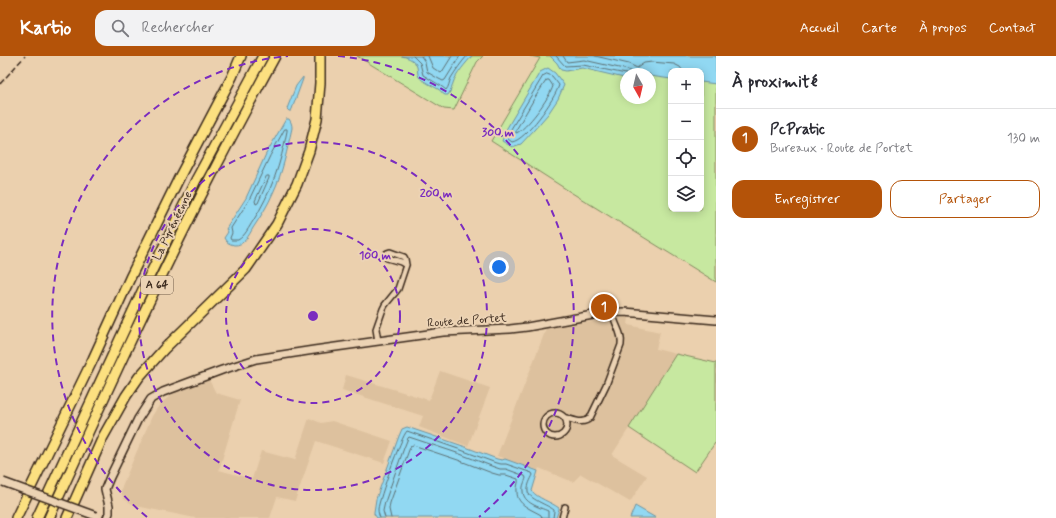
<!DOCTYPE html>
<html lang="fr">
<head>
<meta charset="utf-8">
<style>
	:root { --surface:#fff; --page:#f2f2f3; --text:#2b2b33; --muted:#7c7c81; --line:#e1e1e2; --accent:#b45309 }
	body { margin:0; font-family:Mynerve,sans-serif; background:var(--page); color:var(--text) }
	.controls { position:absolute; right:12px; top:12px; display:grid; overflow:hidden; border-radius:8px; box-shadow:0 2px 10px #0003 }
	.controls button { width:36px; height:36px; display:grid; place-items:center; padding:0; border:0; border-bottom:1px solid var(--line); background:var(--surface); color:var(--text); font:20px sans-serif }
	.compass { position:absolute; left:620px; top:12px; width:36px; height:36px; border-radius:50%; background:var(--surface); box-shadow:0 2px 10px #0003; rotate:172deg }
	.you { position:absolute; left:499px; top:211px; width:14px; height:14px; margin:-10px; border:3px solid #fff; border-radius:50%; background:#1a73e8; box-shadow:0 0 0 6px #1a73e833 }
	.badge { display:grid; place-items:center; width:26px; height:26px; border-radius:50%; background:var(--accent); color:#fff; font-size:13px; font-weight:700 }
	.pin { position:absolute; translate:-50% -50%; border:2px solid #fff; box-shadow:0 1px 4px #0006 }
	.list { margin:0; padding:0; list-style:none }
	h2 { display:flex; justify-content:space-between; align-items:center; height:52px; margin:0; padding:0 16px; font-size:17px }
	h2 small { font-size:13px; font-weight:400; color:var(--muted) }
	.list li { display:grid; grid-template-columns:26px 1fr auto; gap:12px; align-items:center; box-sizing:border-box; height:60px; padding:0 16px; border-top:1px solid var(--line) }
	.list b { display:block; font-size:15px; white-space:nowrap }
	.list p { margin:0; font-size:13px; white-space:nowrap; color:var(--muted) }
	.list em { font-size:13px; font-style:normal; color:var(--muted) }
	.actions { display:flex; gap:8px; padding:12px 16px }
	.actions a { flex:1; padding:9px 0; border:1px solid var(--accent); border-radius:12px; text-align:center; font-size:14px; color:var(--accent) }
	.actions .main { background:var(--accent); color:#fff }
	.icon { flex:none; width:22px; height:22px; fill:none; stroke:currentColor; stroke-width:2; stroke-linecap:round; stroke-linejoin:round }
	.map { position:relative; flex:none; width:716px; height:462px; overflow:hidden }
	header { display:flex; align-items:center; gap:24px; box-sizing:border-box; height:56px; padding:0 20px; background:var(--accent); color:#fff }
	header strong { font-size:19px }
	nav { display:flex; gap:22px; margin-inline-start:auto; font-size:14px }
	.search { width:280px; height:36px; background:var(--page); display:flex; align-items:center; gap:10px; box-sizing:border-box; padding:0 14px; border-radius:12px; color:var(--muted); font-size:15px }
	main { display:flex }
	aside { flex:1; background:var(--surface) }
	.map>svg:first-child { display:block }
</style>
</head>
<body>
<header>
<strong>Kartio</strong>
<div class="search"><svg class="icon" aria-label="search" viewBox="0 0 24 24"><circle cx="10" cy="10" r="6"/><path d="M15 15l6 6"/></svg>Rechercher</div>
<nav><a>Accueil</a><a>Carte</a><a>À propos</a><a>Contact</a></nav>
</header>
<main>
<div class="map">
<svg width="716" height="462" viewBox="0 0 716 462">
	<rect width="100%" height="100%" fill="#ebd0ae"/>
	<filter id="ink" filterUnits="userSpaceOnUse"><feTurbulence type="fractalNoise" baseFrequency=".025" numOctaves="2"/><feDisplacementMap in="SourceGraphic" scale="8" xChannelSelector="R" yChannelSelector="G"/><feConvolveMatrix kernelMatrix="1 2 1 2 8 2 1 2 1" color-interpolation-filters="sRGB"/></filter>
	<g filter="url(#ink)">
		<g fill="#ddc19e">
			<path d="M 629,261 L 628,269 L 660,276 L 656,293 L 676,298 L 612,399 L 647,420 L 630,446 L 581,418 L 573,426 L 539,412 L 538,414 L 497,400 L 546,273 L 579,267 Z"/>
			<path d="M 440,315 L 490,332 L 468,390 L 419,371 L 423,360 L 342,334 L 346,319 L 429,344 Z"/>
			<path d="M 208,322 L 216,337 L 240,344 L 219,414 L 252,423 L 261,395 L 295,404 L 309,362 L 321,367 L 332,365 L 392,385 L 384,407 L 316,385 L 295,445 L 277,441 L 270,462 L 195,462 L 136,450 L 124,443 L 121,436 L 122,430 L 152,360 L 160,348 L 178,334 Z"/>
		</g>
		<g fill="#c7e8a0" stroke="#81895f" fill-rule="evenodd">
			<path d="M 357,0 L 483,0 L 477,6 L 454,54 L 444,53 Z"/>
			<path d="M 530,0 L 716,0 L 716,226 L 572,137 L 491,85 L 540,2 ZM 671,15 L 701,15 L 701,153 L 671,153 ZM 626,18 L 650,18 L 650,42 L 626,42 Z"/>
			<path d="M 676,298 L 716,307 L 716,387 L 715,387 L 695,416 L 629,372 Z"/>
		</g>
		<g fill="#91d8f2" stroke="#6f929d">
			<path d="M 402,0 L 472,0 C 466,7 456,18 453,27 C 452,31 451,35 448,39 C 447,39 446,39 445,39 C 442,38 441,34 438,33 C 433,30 422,25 419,21 C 417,18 418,14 417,11 C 415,4 409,2 402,0 Z"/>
			<path d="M 550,0 L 716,0 L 716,28 L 701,26 L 701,15 L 671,15 L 671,23 L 650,20 L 650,18 L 642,18 L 638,17 L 636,18 L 626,18 L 626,22 L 624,22 L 582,12 L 566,15 L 561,14 L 557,7 Z"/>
			<path d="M 548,12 L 555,17 L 564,29 L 558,43 L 548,58 L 534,74 L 521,88 L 512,91 L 502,85 L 507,72 L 540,16 Z"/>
			<path d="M 303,21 L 303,23 L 292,53 L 291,55 L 289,55 L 287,53 L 288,50 L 296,30 Z"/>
			<path d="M 286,63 L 289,63 C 291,66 292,68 292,72 C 287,94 283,116 273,137 C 268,149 261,160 253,172 C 249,179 244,190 234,189 C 229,188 226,186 224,182 L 228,176 L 226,173 L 246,142 L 266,98 Z"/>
			<path d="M 407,371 L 463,390 L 497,403 L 502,404 L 505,403 L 538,415 L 532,435 C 537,442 551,446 559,452 L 559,453 L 556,462 L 377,462 L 374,458 L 374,456 L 376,443 L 399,380 L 402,373 Z"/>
			<path d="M 635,450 L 656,462 L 630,462 Z"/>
		</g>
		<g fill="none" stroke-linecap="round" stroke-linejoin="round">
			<g stroke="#5d7073" stroke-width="1">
				<path d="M 413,0 L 420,7 L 423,19 L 441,30 L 446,34 C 449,31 449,26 451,22 C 456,14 461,7 467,0"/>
				<path d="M 421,0 L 425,6 L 427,16 L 439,23 L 443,25 L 445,24 L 460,0"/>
				<path d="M 428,0 L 433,12 L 441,17 L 442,16 L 452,0"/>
				<path d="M 556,0 L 565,10 L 583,9 L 626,18"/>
				<path d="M 563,0 L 567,6 L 584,4 L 628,14 L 634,18"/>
				<path d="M 595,0 L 629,8 L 637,12 L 644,7 L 652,6 L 674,8 L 680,11 L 683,15"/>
				<path d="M 547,18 L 552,20 L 559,29 C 555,43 526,84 512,86 L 508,83 L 511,73 L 543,20 Z"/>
				<path d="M 547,24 L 549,24 L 553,30 C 550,41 526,74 516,77 L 516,74 L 534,43 Z"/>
				<path d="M 285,73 L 287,73 L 287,75 C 281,107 271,137 253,165 C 249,171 245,180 238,184 L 231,184 L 230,182 L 232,177 L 231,172 L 249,144 L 270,100 Z"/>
				<path d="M 267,120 L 269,120 L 269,122 L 258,147 L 256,148 L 255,145 L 266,121 Z"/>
				<path d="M 380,462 C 379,459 378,457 378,453 C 379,443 401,381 407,375 L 461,394 L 496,407 L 501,408 L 506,408 L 532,417 L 533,419 C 531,423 527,430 528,435 C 528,443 548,449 554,454 L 554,455 L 553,462"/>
				<path d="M 385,462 L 383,455 L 385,446 L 404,392 L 408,382 L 409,381 L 460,398 L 494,411 L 500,413 L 506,413 L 525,420 L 526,422 C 525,426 522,430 523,435 C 523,447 539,451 548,455 L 548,462"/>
				<path d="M 391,462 L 389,453 L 390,447 L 409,394 L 411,390 L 413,389 L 458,404 L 492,417 L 499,419 L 506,419 L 518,423 C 519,427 516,431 517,436 C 517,449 531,453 541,459 L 542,462"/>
			</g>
			<defs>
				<g id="street">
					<path d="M 378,285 L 376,273 L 383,253 L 385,249 L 398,233 L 406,209 L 405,203 L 404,201 L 390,196 L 387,197 L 386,201 L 387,202 L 401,206 L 406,209"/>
					<circle cx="555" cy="369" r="12"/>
					<path d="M 566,362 C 574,364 583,369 590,362 L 606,329 L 621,289 C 623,276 614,269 613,257"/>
					<path d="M 562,462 L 565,451"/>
				</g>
				<path id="secondary" d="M 107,462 L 109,457 L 109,450 L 105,433 L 110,421 L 138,363 L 151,343 L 163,336 L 222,314 L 256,303 L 314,294 L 443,276 L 510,273 L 527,271 L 604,257 L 624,256 L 716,264"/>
				<g id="highway">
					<path d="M 16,462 L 93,303 L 130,222 L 181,118 L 232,21 L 241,0"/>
					<path d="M 37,462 L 146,227 L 196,124 L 263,0"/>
					<path d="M 49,462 C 100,350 151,238 207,128 C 229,85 252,42 275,0"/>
					<path d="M 67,462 L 103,381 L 126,340 L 139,321 L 164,293 L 246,213 L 277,168 L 297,128 L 309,95 L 317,63 L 320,27 L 320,0"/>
				</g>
			</defs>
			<use href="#street" stroke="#3b2a1e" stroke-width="8"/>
			<use href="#secondary" stroke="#3b2a1e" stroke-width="10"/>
			<use href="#highway" stroke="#3b2a1e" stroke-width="12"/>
			<use href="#street" stroke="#ecd3b4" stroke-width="5"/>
			<use href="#secondary" stroke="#ecd3b4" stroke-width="7"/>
			<use href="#highway" stroke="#fce080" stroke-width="9"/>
			<path stroke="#3b2a1e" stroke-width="1.5" stroke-dasharray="6 3" stroke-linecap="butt" d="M 0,28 L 25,0"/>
			<defs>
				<path id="secondary-bridge" d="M 3,426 L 96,460"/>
			</defs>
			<use href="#secondary-bridge" stroke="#3b2a1e" stroke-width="10" stroke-linecap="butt"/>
			<use href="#secondary-bridge" stroke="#ecd3b4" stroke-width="7"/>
		</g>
	</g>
	<g fill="none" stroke="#7b2cbf" stroke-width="2" stroke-dasharray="7 5">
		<circle cx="313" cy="260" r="87"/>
		<circle cx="313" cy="260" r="174"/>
		<path d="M147 461A261 261 0 0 1 288 0M338 0A261 261 0 0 1 479 461"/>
	</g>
	<g text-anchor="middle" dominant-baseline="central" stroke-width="4" stroke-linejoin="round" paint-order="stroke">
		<rect fill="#ecd3b4" stroke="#705d4b" stroke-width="1" x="141" y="220" width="32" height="18" rx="3"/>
		<g font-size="11" font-weight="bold" fill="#3b2a1e">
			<text x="157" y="229">A 64</text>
		</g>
		<g font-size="12" fill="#3b2a1e" stroke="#ecd3b4">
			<text transform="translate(173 170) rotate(-64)">La Pyrénéenne</text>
			<text transform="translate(467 265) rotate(-4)">Route de Portet</text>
		</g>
	</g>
	<circle cx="313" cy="260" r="6" fill="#7b2cbf" stroke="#ecd3b4" stroke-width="2"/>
	<g font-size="12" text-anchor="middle" font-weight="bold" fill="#7b2cbf" stroke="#ecd3b4" stroke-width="4" stroke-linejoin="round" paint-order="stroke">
		<text x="498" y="80">300 m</text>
		<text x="436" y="141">200 m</text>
		<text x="375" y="203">100 m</text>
	</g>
</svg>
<div class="controls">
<button>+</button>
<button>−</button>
<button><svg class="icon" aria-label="locate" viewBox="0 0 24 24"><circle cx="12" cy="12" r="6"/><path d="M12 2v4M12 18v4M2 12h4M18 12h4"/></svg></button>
<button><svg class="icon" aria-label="layers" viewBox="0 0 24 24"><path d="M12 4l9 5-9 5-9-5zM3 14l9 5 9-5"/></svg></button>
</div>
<svg class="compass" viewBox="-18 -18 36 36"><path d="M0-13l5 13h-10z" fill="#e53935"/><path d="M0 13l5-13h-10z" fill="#7c7c81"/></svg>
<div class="you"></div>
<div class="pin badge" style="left:604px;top:251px">1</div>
</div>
<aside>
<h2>À proximité<small></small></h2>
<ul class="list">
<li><span class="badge">1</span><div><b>PcPratic</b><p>Bureaux · Route de Portet</p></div><em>130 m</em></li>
</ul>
<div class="actions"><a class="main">Enregistrer</a><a>Partager</a></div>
</aside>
</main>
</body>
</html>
